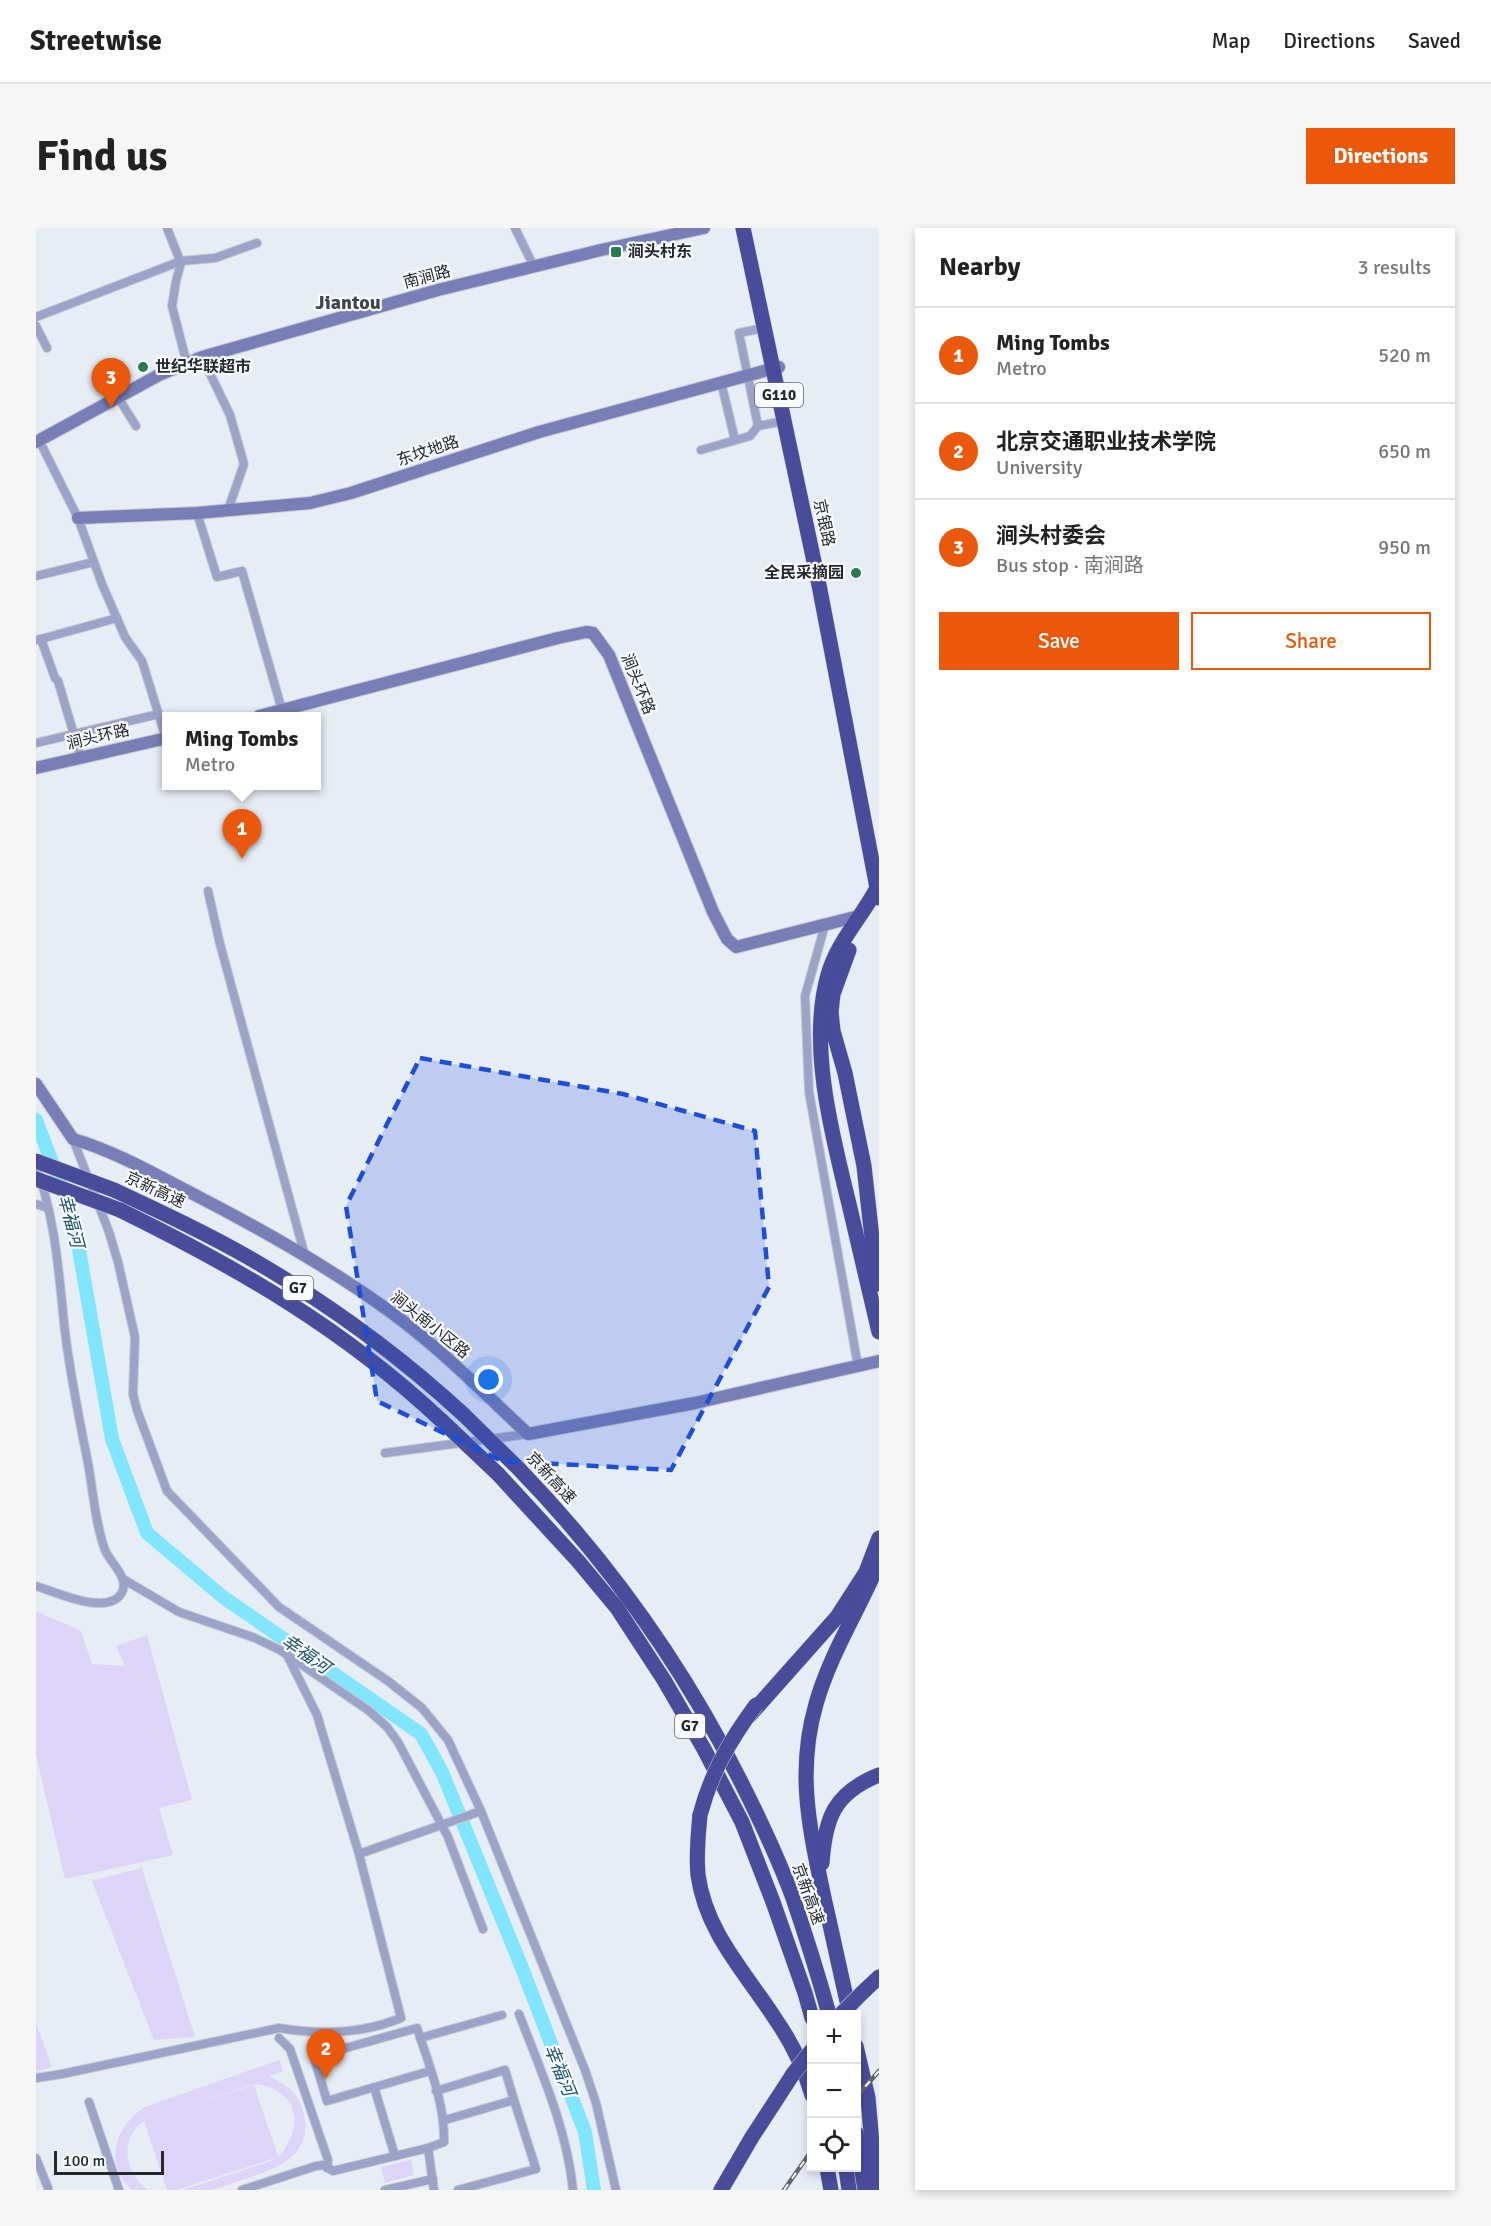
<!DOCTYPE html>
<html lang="en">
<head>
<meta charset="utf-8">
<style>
	:root { --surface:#fff; --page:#f6f6f6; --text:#222; --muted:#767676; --line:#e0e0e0; --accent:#ea580c }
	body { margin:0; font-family:Signika,"Noto Sans SC",sans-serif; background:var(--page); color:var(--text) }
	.controls { position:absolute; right:18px; bottom:18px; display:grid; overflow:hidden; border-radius:0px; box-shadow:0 3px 9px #0003 }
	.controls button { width:54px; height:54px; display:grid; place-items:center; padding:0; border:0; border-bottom:2px solid var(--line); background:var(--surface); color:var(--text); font:30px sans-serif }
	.scale { position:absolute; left:18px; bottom:15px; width:110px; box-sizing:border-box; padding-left:6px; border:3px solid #26282b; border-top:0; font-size:16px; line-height:21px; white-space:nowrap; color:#26282b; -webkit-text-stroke:4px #f8fafd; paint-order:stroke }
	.you { position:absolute; left:453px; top:1152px; width:21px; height:21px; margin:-15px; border:4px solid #fff; border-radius:50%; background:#1a73e8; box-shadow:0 0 0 9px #1a73e833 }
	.badge { display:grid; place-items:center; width:39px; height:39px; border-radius:50%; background:var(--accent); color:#fff; font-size:20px; font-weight:700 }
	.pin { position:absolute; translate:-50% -50px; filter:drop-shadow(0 2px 3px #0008) }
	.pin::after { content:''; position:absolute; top:32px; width:21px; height:18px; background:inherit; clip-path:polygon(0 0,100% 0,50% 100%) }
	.popup { position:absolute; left:126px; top:484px; width:159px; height:78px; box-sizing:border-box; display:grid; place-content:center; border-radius:0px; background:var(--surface); filter:drop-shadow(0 2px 4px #0005); font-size:20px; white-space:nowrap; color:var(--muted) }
	.popup b { font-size:22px; color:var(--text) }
	.popup::after { content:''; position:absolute; left:50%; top:100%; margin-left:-12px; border:12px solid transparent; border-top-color:var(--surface) }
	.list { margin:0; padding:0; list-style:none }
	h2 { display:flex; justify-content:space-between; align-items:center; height:78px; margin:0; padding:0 24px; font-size:26px }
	h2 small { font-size:20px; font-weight:400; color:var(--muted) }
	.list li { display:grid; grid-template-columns:39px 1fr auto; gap:18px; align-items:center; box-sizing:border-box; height:96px; padding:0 24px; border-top:2px solid var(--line) }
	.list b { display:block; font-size:22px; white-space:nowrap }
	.list p { margin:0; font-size:20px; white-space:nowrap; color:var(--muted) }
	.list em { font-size:20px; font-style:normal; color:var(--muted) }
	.actions { display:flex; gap:12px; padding:18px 24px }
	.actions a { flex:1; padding:14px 0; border:2px solid var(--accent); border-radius:0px; text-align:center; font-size:21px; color:var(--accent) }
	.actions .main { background:var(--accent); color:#fff }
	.icon { flex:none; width:33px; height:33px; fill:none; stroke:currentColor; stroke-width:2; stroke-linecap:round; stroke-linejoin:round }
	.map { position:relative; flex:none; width:843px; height:1962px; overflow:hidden; border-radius:0px }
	header { display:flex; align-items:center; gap:36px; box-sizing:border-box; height:84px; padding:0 30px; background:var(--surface); border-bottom:2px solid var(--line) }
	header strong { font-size:28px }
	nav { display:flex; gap:33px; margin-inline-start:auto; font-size:21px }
	.intro { display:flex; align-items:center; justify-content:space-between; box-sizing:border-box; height:144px; padding:0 36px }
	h1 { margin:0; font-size:42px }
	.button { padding:15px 27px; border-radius:0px; background:var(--accent); color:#fff; font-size:21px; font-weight:700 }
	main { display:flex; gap:36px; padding:0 36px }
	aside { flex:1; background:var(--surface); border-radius:0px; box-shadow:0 3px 9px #0003 }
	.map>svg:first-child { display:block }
</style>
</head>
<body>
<header>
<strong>Streetwise</strong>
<nav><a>Map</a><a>Directions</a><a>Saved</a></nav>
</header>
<div class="intro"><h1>Find us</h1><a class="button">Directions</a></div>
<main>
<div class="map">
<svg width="843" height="1962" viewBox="0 0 843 1962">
	<rect width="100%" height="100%" fill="#e7edf5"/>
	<g fill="#ddd4f7" fill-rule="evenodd">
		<path d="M 0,1383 L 45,1403 L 56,1436 L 89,1438 L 80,1418 L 111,1407 L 156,1572 L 123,1580 L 137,1627 L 29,1651 L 0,1527 Z"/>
		<path d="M 106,1640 L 159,1809 L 118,1812 L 56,1653 Z"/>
		<path d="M 0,1795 L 16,1839 L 0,1844 Z"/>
		<path d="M 243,1832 L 247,1843 L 233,1848 C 251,1857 264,1866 268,1887 C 277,1930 238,1941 206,1952 C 196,1955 185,1960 175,1962 C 166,1962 156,1962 147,1962 L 235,1933 L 239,1930 L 141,1962 L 131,1962 L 108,1893 C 82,1911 89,1946 112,1962 L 96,1962 C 67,1936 79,1898 109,1879 ZM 219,1856 C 249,1859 269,1883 253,1913 C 250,1918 247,1924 242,1928 L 218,1857 L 110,1892 Z"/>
		<path d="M 375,1932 L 378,1947 L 349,1955 L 345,1939 Z"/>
	</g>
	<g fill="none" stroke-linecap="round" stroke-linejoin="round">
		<path stroke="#82e5fe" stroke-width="14" d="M 0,892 L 38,993 L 76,1211 L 111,1305 L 187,1369 L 385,1506 L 406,1544 L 486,1740 L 549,1904 L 558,1962"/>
		<defs>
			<g id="street">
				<path d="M 131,0 L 145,35 L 140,53 L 136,78 L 151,136"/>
				<path d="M 479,0 L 498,39"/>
				<path d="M 0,89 L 145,33 L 179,30 L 221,15"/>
				<path d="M 0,98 L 11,120"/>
				<path d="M 728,100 L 703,105 L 722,198 L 748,193"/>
				<path d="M 166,129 L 194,187 L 208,236 L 192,282"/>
				<path d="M 685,154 L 699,212"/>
				<path d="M 80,171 L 85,174 L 100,198"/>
				<path d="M 3,212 L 42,290 L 66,356 L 89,409 L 106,433 L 130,510"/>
				<path d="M 665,222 L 714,208 L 722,198"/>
				<path d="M 161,285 L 181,349 L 206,343 L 246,482"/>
				<path d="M 0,348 L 58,334"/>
				<path d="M 5,411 L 81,390"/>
				<path d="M 0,412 L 5,411 L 19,450 L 22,453 L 45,530"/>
				<path d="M 0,515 L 123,486"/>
				<path d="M 172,663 L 184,716 L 269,1028"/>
				<path d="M 789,697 L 769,768 L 773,864 L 822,1138"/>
				<path d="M 37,911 L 73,1004 L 82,1034 L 99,1109 L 97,1166 L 101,1182 L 131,1263 L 243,1379 L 352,1453 L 386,1480 L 412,1512 L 445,1583 L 549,1842 L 560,1875 L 580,1962"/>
				<path d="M 0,939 C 20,991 23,1049 29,1104 C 34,1144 42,1185 50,1225 C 57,1257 58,1292 69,1322 C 75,1336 95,1351 85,1366 C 70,1388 20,1364 0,1358"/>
				<path d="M 0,976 L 12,980"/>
				<path d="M 349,1225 L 492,1206"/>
				<path d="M 87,1351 L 143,1384 L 219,1410 L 244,1422 L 332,1482 L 351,1499 L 362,1514 L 412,1609 L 447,1701"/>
				<path d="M 323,1626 L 445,1583"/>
				<path d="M 483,1786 C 505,1843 531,1901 537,1962"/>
				<path d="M 243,1810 L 254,1821 L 292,1932 L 291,1940"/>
				<path d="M 384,1810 L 466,1787"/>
				<path d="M 394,1843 L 291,1873 L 278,1829 L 381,1800 C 393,1837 409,1875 408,1914 L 392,1920 L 398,1962"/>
				<path d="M 0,1850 L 26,1846 L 243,1800 C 284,1807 326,1806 365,1790 L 323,1626 L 281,1487 L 251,1427"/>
				<path d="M 338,1859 L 359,1928"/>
				<path d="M 400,1863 L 469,1842 L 478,1872"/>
				<path d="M 53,1874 L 83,1962"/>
				<path d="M 409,1892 L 478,1872 L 500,1941 L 422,1962"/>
				<path d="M 0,1930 L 12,1960"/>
				<path d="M 206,1962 L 280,1938 L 287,1937 L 297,1943 L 392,1920"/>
				<path d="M 349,1962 L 397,1951"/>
			</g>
			<g id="secondary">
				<path d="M 0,214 L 123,147 L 166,129 L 402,62 L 565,22 L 668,0"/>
				<path d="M 42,290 L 161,285 L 274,275 L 315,265 L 503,204 L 743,139"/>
				<path d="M 223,488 L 522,410 L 550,404 L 557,405 L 573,427 L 677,684 L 691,711 L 700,719 L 823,688"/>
				<path d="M 0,540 L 131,510"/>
				<path d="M 0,856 L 37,911 C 81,924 120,947 161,968 C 227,1002 296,1041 356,1085 C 405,1121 448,1165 492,1206 L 659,1175 L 843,1133"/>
			</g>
			<g id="highway">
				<path d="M 707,0 L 783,357 L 843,670"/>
				<path d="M 841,660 C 826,689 801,714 792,747 C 772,816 796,907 813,976 C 823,1019 833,1062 843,1104"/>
				<path d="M 813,722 L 797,766 L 795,784 L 797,803 L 809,845 L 828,938 L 838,1028 L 843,1056"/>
				<path d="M 78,962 C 125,984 172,1006 217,1032 C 293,1076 364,1128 428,1187"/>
				<path d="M 84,982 C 204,1041 308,1101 406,1193"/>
				<path d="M 483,1241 C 574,1335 649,1441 707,1558 C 725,1594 743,1632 757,1670 C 770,1708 782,1747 793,1786"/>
				<path d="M 462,1246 L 542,1333 L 581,1380 L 628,1452 L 668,1521 L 706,1594 L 737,1674 L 769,1765 L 776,1790"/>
				<path d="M 713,1488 L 801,1389 L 830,1344 L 843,1310"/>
				<path d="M 664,1587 C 662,1607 660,1627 662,1647 C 670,1705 710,1745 740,1792 C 756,1815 768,1840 776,1867"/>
				<path d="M 786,1635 C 789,1590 798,1565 843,1547"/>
				<path d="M 827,1764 L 843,1749"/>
				<path d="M 814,1786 C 805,1748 797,1709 788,1670 C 774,1602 760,1545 780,1476 C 794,1426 823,1382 843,1334"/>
				<path d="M 820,1818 L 832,1870 L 840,1962"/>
				<path d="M 820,1905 L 829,1962"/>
				<path d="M 791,1940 L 795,1962"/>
				<path d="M 810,1940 L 813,1962"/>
				<path d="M 685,1962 L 716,1909 L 757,1846"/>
			</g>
		</defs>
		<use href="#street" stroke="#c4cad1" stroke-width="10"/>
		<use href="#secondary" stroke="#c4cad1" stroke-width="14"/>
		<use href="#highway" stroke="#c4cad1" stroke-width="16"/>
		<use href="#street" stroke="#9ca3c9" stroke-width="8"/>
		<use href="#secondary" stroke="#777fb6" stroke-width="12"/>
		<use href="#highway" stroke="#474d9a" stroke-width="15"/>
		<defs>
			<g id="rail">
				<path d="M 820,1869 L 843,1843"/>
				<path d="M 748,1962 L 776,1922"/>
			</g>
		</defs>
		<use href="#rail" stroke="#63676b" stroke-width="4.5"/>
		<use href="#rail" stroke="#f8fafd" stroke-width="2" stroke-dasharray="7" stroke-linecap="butt"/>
		<defs>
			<g id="highway-bridge">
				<path d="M 0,933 L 78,962"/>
				<path d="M 0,951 L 84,982"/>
				<path d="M 428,1187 L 483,1241"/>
				<path d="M 406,1193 L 462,1246"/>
				<path d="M 664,1587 C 675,1545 694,1512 720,1477"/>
				<path d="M 805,1786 L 827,1764"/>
				<path d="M 757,1846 L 776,1822"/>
			</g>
		</defs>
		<use href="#highway-bridge" stroke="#c4cad1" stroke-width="16" stroke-linecap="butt"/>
		<use href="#highway-bridge" stroke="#474d9a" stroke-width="15"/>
	</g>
	<path fill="#1d4ed8" fill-opacity="0.2" stroke="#1d4ed8" stroke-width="4.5" stroke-dasharray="12 8" stroke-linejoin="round" d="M 384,830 L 587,866 L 719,903 L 733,1059 L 635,1242 L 466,1233 L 341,1173 L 310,978 Z"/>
	<g fill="#297c4f" stroke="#f8fafd" stroke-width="2">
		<rect x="574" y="18" width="12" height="12" rx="3"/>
		<circle cx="107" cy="139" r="6"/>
		<circle cx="820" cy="345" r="6"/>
	</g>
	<g text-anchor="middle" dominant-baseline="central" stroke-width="4.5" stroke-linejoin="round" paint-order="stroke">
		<g fill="#f8fafd" stroke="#65676a" stroke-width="1.5">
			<rect x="719" y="155" width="48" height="24" rx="4.5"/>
			<rect x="247" y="1048" width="30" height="24" rx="4.5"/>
			<rect x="639" y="1486" width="30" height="24" rx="4.5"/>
		</g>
		<g font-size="15" font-weight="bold" fill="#26282b">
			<text x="743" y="167">G110</text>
			<text x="262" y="1060">G7</text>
			<text x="654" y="1498">G7</text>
		</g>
		<g font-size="16" font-weight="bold" fill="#26282b" stroke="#f8fafd" text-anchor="start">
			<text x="592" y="24">涧头村东</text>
			<text x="119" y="139">世纪华联超市</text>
			<text x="808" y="345" text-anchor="end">全民采摘园</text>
		</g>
		<g font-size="16" fill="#26282b" stroke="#f8fafd">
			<text transform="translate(391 49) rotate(-15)">南涧路</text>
			<text transform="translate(392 223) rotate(-18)">东坟地路</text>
			<text transform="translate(788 295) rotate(78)">京银路</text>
			<text transform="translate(602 456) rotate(68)">涧头环路</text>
			<text transform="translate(62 509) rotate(-13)">涧头环路</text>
			<text transform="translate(119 962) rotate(25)">京新高速</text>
			<text transform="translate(394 1097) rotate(39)">涧头南小区路</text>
			<text transform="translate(515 1250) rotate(47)">京新高速</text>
			<text transform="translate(772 1666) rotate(70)">京新高速</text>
		</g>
		<g font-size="18" font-style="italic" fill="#1f5764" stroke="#f8fafd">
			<text transform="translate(35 993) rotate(75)">幸福河</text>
			<text transform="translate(270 1426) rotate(35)">幸福河</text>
			<text transform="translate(524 1842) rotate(68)">幸福河</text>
		</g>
		<g font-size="20" font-weight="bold" fill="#3f444b" stroke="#f8fafd">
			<text x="312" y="74">Jiantou</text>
		</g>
	</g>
</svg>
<div class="controls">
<button>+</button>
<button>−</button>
<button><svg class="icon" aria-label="locate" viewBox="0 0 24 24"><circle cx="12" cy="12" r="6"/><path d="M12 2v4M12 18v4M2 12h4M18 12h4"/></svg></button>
</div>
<div class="scale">100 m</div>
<div class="you"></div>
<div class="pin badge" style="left:206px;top:631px">1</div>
<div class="popup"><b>Ming Tombs</b>Metro</div>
<div class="pin badge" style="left:290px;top:1851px">2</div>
<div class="pin badge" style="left:75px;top:180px">3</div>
</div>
<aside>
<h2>Nearby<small>3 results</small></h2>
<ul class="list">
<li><span class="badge">1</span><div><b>Ming Tombs</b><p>Metro</p></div><em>520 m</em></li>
<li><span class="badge">2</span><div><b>北京交通职业技术学院</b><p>University</p></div><em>650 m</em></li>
<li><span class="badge">3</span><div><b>涧头村委会</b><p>Bus stop · 南涧路</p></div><em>950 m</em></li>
</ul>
<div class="actions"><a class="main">Save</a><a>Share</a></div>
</aside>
</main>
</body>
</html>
